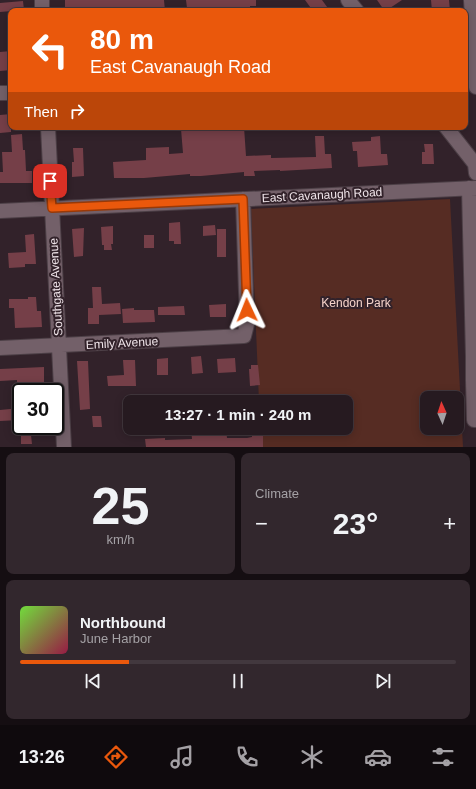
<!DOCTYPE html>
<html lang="en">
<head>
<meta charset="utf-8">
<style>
  :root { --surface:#261a20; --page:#32272d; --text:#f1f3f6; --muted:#a4a1a5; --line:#42383e; --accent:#ea580c }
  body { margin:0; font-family:Helvetica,sans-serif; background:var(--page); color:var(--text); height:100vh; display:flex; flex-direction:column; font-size:15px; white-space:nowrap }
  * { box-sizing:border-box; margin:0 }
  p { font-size:13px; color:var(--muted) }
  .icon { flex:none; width:22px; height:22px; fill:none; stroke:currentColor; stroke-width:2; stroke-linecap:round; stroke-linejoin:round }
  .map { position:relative; height:447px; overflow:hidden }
  .side { display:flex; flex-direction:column; gap:6px; padding:6px; background:#150e12; flex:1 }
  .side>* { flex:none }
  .guide { position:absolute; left:8px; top:8px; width:460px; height:122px; border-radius:8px; box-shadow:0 2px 10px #0003,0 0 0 1px var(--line); background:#ea580c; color:#fff; overflow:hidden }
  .needle { width:26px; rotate:357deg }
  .fabs { position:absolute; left:420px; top:391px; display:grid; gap:8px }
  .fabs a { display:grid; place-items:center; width:44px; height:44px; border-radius:8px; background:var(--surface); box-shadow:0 2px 10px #0003,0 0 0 1px var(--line); font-size:20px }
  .speed { position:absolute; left:12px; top:383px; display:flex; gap:8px; font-size:20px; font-weight:700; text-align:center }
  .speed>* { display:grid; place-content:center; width:52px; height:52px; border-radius:50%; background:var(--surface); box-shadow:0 2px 10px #0003,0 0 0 1px var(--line); line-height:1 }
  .speed .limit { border:2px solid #111; border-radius:6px; background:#fff; color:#111 }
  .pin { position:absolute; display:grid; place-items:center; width:34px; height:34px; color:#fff; margin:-17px; border-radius:8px; box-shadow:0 2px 6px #0006 }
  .me { position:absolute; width:44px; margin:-22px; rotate:358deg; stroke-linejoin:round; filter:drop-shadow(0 0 3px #0008) }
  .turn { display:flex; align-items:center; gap:14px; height:84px; padding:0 16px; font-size:18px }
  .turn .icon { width:52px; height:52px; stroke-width:2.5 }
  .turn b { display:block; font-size:28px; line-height:34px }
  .then { display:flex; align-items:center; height:38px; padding:0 16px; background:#0003; gap:8px; font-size:15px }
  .big { font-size:30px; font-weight:800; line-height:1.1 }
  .side .widget { flex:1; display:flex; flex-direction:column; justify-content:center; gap:6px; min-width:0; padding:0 14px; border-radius:8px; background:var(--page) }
  .side .dial { align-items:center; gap:0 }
  .dial b { font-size:52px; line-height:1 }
  .song { display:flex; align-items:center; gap:12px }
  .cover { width:48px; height:48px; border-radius:6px; background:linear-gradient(135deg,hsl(100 70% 55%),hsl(340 70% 35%)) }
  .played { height:4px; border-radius:2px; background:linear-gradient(90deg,var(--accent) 25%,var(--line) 25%) }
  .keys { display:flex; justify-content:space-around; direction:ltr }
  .heat { display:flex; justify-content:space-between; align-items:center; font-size:22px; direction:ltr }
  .side .tiles { flex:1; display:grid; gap:6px; grid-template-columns:1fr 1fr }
  .widget:last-child { grid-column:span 2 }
  .trip { position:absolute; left:123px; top:395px; width:230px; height:40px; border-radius:8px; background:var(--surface); box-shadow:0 2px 10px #0003,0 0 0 1px var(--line); font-weight:800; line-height:40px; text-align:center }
  .menu { display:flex; height:64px; justify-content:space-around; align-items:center; background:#0f0a0d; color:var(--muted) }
  .menu .icon { width:28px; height:28px }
  .menu .active { color:var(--accent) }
  .menu b { font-size:18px; color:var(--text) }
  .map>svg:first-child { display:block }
</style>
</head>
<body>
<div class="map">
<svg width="476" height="447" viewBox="0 0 476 447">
  <rect width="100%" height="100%" fill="#32222a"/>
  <!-- green -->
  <path fill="#562c23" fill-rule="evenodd" d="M450 199 463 447H261L260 428H346V402H259L251 209ZM427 398H457V428H427Z"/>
  <!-- building -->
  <path fill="#753f48" d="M65 0H164L165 11H65Z
    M186 0H256V6H250V11H241V8L237 7 211 8 208 11H199L198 7 187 8Z
    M305 0H322L330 11H313Z
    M377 0H402L390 8 389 7 384 10Z
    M431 0H449L450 11H432Z
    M23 1 24 10 0 12V3Z
    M11 51V70L0 71V52Z
    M11 114V132L0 133V115Z
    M191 127H244L246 156 271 155V158L316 157 315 136H324L325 154H331L332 168 280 171V170L254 171 255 176H244V172L201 176H190V174L144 178H114L113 162 146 160V148L169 147V154L183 153 181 129 191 128Z
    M22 134 23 150H25L26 171H32V183H0V172H3L2 152H12L11 135Z
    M380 136 381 154H387L388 165 358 167 357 151H353L352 142 371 141V137Z
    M424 144H433L434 164H422V152H425Z
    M73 148H83L84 176 72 177V162H74Z
    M180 222 181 244H174V241H169V223Z
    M215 225 216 235 203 236V226Z
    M113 226V244H111L112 250H104V245H102L101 227Z
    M84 228 83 256 74 257 72 229Z
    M217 229H226V257H217Z
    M34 234 36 264H25V267L9 268 8 253 26 252 25 235Z
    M144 235H154V248H144Z
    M92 287H101L102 304 120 303 121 314 99 315V324H88V308H93Z
    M28 297H36L37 311H41L42 327 15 328 14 308H9V299H28Z
    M226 304V317H210L209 305Z
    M184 306 185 315H158V307Z
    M134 308V310H154L155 322 123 323 122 309Z
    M201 356 203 373 192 374 191 357Z
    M168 358V375H157V359Z
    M235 358 236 372 218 373 217 359Z
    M123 360H135L136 386H108L107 376 124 375Z
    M77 361H88L90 409 80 410Z
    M251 365H258L260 385 250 386 249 369H251Z
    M44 367V382H17V380L0 381V369Z
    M20 408V420L0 421V410Z
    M92 416H101L102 427H93Z
    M191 428H226L227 438H247L252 437V434L263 433V447H146L145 439 165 438V440L192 439Z
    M21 435H31L32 444H21Z"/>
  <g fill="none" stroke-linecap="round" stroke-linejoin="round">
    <defs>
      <path id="minor" d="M42 0V11
        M348 0 357 11
        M471 0 476 87
        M0 93H11
        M48 127 64 447
        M446 127 475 164 476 173
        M469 188 473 357V380H476
        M0 211 476 188
        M0 348 244 336 247 324 243 199
        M473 380 474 420H476"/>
    </defs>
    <!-- minor casing -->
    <use href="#minor" stroke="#4c3f46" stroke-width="16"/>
    <!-- minor -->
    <use href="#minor" stroke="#736069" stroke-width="14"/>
  </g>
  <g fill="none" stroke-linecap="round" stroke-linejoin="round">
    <defs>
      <path id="route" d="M50 181 52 208 243 199 247 310"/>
    </defs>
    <!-- route casing -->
    <use href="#route" stroke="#983908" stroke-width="10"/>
    <!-- route -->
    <use href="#route" stroke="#ea580c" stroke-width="7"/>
  </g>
  <g text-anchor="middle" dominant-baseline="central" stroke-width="4" stroke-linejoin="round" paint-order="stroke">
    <!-- street labels -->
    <g font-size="12" fill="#efe4e9" stroke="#32222a">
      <text transform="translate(322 195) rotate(-3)">East Cavanaugh Road</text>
      <text transform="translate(56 287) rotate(-93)">Southgate Avenue</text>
      <text transform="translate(122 343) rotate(-3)">Emily Avenue</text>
    </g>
    <!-- park labels -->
    <g font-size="12" fill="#f6d3ca" stroke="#32222a">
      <text x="356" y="303">Kendon Park</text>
    </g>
  </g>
</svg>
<div class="fabs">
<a><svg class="needle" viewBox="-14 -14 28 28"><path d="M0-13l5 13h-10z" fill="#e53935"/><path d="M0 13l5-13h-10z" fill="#a4a1a5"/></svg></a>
</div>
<div class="speed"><div class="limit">30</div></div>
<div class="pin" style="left:50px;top:181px;background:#d93025"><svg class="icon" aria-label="arrive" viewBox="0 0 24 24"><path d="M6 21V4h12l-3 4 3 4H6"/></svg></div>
<svg class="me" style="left:247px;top:310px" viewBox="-20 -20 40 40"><path d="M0-17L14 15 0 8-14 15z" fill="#ea580c" stroke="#fff" stroke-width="4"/></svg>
<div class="trip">13:27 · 1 min · 240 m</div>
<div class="guide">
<div class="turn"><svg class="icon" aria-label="left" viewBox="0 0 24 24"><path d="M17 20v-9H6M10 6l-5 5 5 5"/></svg><div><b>80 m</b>East Cavanaugh Road</div></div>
<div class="then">Then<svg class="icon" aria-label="right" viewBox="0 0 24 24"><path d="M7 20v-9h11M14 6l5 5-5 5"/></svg></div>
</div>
</div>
<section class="side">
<div class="tiles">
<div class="widget dial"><b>25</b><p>km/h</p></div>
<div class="widget"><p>Climate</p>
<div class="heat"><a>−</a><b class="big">23°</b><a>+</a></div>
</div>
<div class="widget">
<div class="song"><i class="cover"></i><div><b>Northbound</b><p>June Harbor</p></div></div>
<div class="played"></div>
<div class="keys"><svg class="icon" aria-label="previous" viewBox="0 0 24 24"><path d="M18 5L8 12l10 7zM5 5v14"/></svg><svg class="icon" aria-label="pause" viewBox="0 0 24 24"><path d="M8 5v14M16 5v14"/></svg><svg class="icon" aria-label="next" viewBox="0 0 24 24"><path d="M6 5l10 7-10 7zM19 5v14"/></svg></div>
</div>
</div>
</section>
<nav class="menu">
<b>13:26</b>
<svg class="icon active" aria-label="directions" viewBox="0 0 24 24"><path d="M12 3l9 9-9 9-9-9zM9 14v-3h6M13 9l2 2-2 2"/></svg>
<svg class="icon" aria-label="music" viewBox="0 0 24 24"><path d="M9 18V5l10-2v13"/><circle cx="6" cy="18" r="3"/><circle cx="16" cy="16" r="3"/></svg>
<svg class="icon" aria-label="phone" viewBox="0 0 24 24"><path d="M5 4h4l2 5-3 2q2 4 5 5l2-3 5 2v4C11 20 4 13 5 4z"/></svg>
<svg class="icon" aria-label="climate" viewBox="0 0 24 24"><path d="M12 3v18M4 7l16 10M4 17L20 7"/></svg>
<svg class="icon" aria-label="car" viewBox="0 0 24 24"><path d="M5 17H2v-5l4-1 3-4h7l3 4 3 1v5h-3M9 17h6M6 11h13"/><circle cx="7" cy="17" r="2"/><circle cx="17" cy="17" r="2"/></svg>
<svg class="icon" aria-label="filters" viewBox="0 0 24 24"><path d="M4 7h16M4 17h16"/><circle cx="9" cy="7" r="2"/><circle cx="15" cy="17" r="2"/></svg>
</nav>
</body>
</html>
